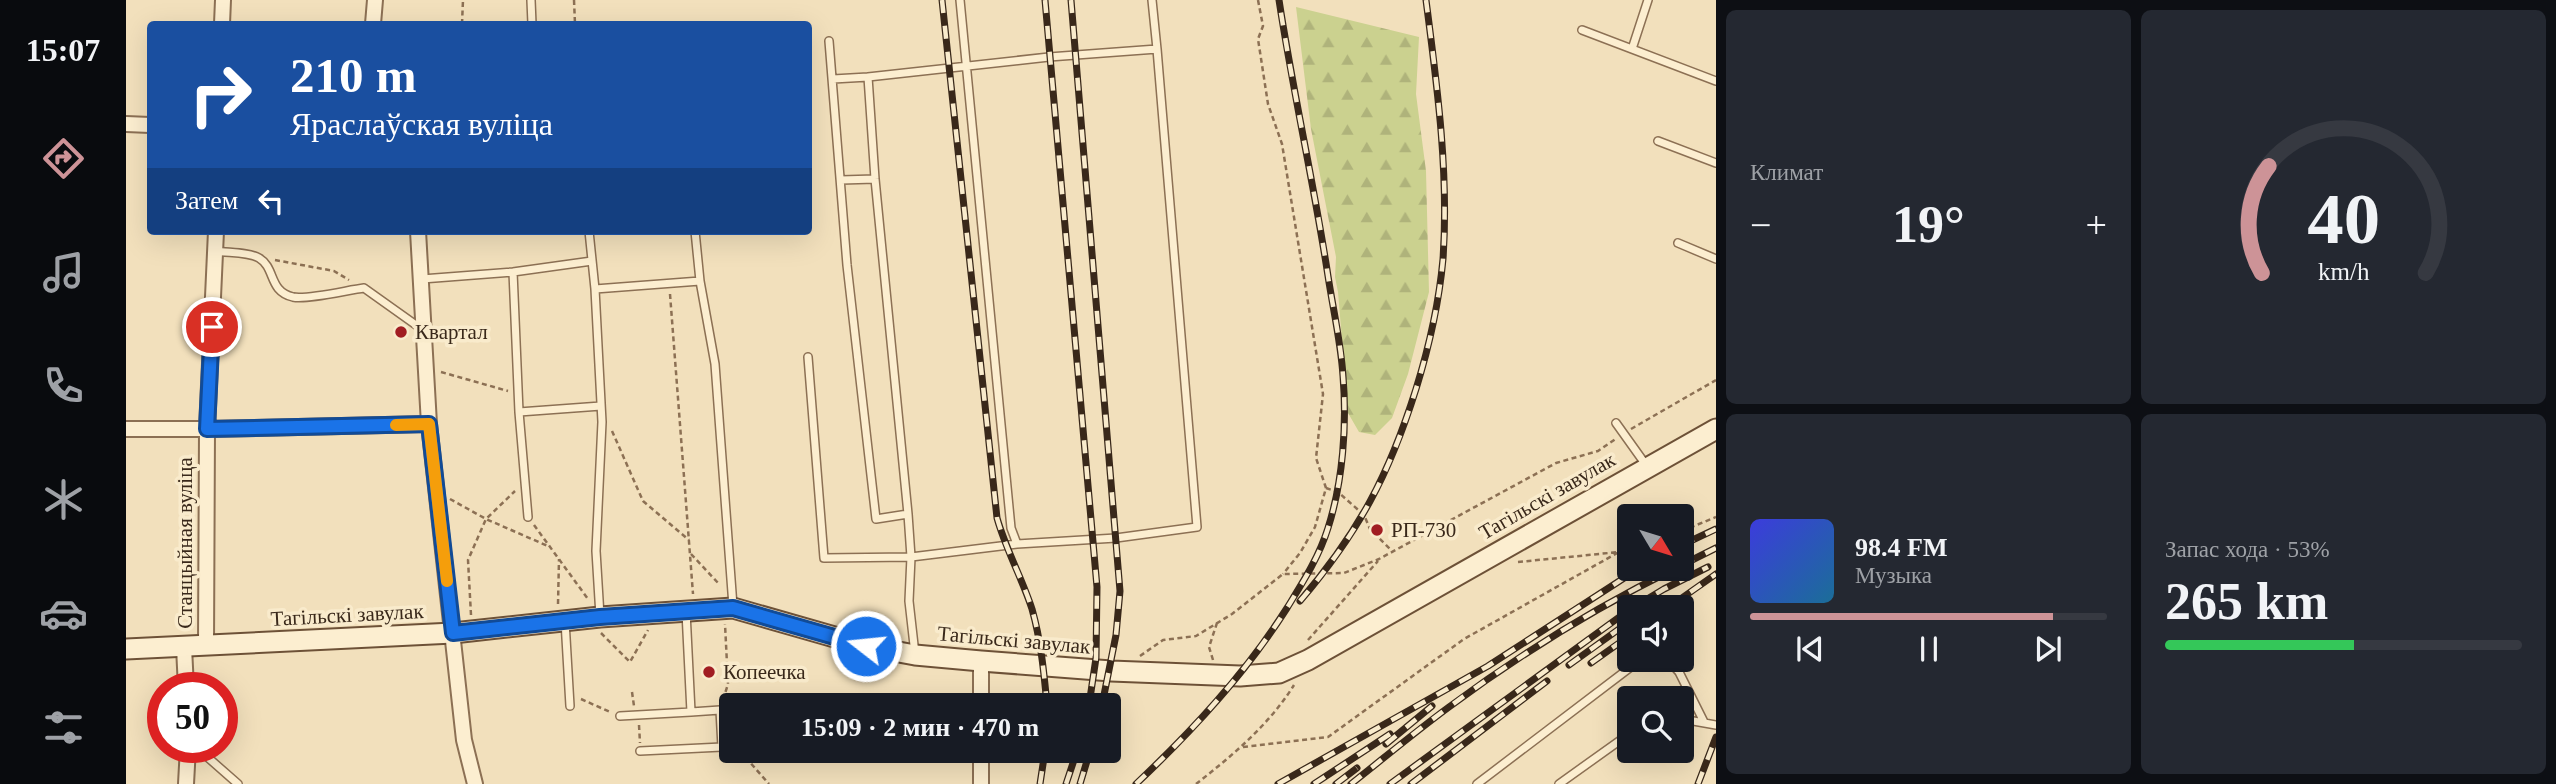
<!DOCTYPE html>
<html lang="ru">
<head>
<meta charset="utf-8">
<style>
  :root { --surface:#171b24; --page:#242831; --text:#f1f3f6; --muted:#9ea1a6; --line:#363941; --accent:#cd9397 }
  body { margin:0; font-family:"Times New Roman",serif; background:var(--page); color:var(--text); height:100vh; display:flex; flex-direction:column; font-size:26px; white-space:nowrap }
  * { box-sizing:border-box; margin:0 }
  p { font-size:23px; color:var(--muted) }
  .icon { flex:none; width:38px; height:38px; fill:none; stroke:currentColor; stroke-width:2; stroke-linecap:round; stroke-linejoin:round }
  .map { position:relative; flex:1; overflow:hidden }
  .side { display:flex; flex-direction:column; gap:10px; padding:10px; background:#0d0f14; width:840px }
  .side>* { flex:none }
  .guide { position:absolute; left:21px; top:21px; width:665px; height:214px; border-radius:7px; box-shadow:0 7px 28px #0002; background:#1a4fa0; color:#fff; overflow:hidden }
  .needle { width:46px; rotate:128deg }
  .tools { position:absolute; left:1491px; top:504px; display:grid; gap:14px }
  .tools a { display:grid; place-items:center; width:77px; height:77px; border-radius:7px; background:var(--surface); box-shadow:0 7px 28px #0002; font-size:35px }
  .speed { position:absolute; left:21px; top:672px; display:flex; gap:14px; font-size:35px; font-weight:700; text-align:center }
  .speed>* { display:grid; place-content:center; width:91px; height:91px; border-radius:50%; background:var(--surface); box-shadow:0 7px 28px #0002; line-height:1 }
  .speed .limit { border:10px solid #d22; background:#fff; color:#111 }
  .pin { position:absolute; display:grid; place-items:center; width:60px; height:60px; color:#fff; margin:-30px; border:4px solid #fff; border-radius:50%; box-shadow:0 2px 7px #0007 }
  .me { position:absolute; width:77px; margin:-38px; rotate:286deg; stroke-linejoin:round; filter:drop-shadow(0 0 5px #0008) }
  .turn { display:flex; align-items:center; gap:24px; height:147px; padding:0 28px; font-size:32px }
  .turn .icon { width:91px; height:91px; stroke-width:2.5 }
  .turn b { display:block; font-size:49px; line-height:60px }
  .then { display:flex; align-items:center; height:66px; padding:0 28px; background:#0003; gap:14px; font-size:26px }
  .big { font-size:52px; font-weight:700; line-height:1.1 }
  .side .card { flex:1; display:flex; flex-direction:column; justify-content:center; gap:10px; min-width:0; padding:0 24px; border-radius:10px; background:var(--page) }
  .side .dial { align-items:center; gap:0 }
  .dial svg { height:182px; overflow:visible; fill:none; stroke:var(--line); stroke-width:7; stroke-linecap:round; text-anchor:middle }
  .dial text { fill:var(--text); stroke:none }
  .song { display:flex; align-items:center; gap:21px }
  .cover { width:84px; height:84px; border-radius:10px; background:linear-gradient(135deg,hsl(240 70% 55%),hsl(200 70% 35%)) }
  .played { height:7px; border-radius:4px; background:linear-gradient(90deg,var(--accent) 85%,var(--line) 85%) }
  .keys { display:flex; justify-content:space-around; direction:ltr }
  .heat { display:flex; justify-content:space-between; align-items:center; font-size:38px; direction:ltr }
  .charge { height:10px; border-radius:5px; background:linear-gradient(90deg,#34c759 53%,var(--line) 0) }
  .side .tiles { flex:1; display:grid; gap:10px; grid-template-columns:repeat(2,1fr) }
  .trip { position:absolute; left:593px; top:693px; width:402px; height:70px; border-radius:7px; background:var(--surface); box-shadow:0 7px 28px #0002; font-weight:700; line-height:70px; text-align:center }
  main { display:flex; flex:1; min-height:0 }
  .menu { display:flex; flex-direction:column; width:126px; justify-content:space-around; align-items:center; background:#090b0e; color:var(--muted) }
  .menu .icon { width:49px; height:49px }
  .menu .current { color:var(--accent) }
  .menu b { font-size:32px; color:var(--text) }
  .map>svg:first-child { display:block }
</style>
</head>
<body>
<main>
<nav class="menu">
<b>15:07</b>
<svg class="icon current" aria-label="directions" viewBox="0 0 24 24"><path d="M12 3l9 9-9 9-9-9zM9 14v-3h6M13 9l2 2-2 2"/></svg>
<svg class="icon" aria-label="music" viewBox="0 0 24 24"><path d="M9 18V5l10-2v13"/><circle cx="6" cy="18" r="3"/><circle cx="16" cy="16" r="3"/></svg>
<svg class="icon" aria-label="phone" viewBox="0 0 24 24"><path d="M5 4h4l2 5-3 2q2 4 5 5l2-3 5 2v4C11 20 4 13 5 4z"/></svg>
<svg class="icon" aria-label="climate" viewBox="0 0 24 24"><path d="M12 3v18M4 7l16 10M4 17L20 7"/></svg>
<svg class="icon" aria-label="car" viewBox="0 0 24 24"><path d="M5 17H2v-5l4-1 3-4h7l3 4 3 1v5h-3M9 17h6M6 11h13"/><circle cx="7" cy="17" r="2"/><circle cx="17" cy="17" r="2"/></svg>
<svg class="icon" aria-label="filters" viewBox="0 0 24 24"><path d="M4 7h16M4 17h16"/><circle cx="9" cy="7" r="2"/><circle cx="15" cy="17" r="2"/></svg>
</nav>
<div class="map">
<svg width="1590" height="784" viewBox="0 0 1590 784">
  <defs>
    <pattern id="forest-firs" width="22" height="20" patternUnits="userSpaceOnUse" patternTransform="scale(1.75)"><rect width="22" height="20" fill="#cbd18f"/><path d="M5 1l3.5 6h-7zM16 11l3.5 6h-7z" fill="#afb37b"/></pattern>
  </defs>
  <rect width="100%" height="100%" fill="#f2e0bc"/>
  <!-- forest -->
  <path fill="url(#forest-firs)" d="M1170 7 1293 37 1290 94 1300 171 1303 292 1282 374 1266 418 1249 435 1233 432 1222 413 1212 292 1209 277 1210 257 1185 129Z"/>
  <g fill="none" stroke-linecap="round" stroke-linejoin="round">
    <defs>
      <path id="service" d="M405 0 406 24
        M834 0 885 528 891 544
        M1026 0 1031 49
        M1456 30 1590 81
        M703 41 721 265 750 519 782 514 749 179 742 77 707 79
        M1506 49 1522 0
        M1532 141 1590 163
        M715 180 749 179
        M463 231 469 289 476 422 470 551 474 616
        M569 231 574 281 589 364 607 606
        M1552 243 1590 259
        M90 251C102 253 123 252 133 258 150 268 142 291 167 297 181 300 222 290 238 288L297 330
        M387 272 393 412 402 517
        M296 279 387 272 466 261
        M469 289 574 281
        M682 357 698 558 785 557 891 544 990 538 1071 527 1031 49 923 57 742 77
        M393 412 475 406
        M1490 423 1520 465
        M782 514 785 557 783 601 789 654
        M439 621 444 706
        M1542 660 1553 672 1578 722
        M494 716 565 712 560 612
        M1556 719 1590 725
        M70 747 112 784
        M514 751 596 747 594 710 565 712
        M1351 784 1514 660
        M1433 784 1503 734"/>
      <path id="minor" d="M96 24 97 0
        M247 24 249 0
        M0 124 24 125
        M292 231 303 424 338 740 349 784
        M0 429H81L303 424
        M80 646 81 429 90 231
        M58 647 60 688
        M855 705V661
        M60 784 62 747
        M855 784V751"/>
      <path id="secondary" d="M0 649 327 633 474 617 607 608 740 646 789 655 855 661 985 671 1114 676 1153 673 1182 660 1590 429"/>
    </defs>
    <!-- service casing -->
    <use href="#service" stroke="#8c7054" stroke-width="10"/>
    <!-- minor casing -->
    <use href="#minor" stroke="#8c7054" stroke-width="18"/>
    <!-- secondary casing -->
    <use href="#secondary" stroke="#6d5137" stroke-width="23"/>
    <!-- path -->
    <path stroke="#8c7054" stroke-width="2.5" stroke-dasharray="5 3.5" stroke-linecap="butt" d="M448 0 449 24
      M1132 0 1137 26 1132 39 1142 104 1156 144 1197 394 1190 458 1200 488 1189 527 1174 553 1157 574
      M336 24 337 0
      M149 260 208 271 223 280
      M544 294 567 594
      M315 372 382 391
      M1505 429 1590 380
      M486 431 517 501 563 540
      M1200 488 1212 492 1238 515 1244 529 1267 552
      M324 499 360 519 424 547
      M408 525 462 599
      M1556 531 1590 517
      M565 554 594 585
      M1392 562 1503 551
      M432 604 433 559
      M345 615 342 560 360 519 389 491
      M475 633 504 662 522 630
      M1182 640 1252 561
      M1014 656 1037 640 1070 636 1106 614 1157 574 1218 573 1253 559 1430 463 1472 451 1491 438
      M1087 660 1083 647 1091 623
      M506 692 508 706
      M455 699 484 712
      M597 700 602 684 599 624
      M513 725 514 743
      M1117 747 1202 737 1338 639 1493 552
      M614 751 643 784
      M1070 784C1107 755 1143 725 1168 685"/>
    <!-- service -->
    <use href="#service" stroke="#fceed0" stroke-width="7"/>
    <!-- minor -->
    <use href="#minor" stroke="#fceed0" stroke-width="14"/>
    <!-- secondary -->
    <use href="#secondary" stroke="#fceed0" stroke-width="19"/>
    <defs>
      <path id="rail" d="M816 0 871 518C880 550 896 578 906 609 915 641 918 673 921 705
        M919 0 971 587 970 658 963 705
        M945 0 994 591 990 635 976 705
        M1556 545 1590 529
        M1556 565 1590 548
        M1174 601C1233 532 1263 475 1290 389 1303 347 1313 303 1317 259 1323 173 1311 85 1300 0
        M1508 607 1538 589 1582 567
        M1543 607 1590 574
        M1465 663 1503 636
        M1443 665 1500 624
        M1260 744 1306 706
        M914 784 919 751
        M940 784 951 751
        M954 784 964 751
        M1010 784C1067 730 1119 674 1161 608 1177 582 1193 557 1202 528 1217 481 1221 425 1217 376 1215 343 1207 309 1202 276 1188 184 1167 92 1153 0
        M1152 784 1362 666 1512 569
        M1188 784 1264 734
        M1210 784 1231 768
        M1225 784C1258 758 1289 732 1323 707 1393 655 1469 608 1548 569
        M1264 784 1503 610
        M1285 784 1421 681
        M1572 784 1590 737"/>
    </defs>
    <!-- rail casing -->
    <use href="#rail" stroke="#39281a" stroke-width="7"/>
    <!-- rail -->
    <use href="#rail" stroke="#f9ebcc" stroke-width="4.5" stroke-dasharray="13" stroke-linecap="butt"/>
  </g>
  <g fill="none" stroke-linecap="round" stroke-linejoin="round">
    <defs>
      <path id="route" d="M86 327 81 429 303 424 327 633 474 617 607 608 740 646"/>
    </defs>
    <!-- route casing -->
    <use href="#route" stroke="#114b97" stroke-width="18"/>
    <!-- route -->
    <use href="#route" stroke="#1a73e8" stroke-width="12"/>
    <!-- slow -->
    <path stroke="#f59e0b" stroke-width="12" d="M270 425 303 424 321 581"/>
  </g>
  <!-- markers -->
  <g fill="#a11d22" stroke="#f9ebcc" stroke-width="2.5">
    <circle cx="275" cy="332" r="7"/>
    <circle cx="1251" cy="530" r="7"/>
    <circle cx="583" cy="672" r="7"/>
  </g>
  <g text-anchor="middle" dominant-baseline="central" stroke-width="7" stroke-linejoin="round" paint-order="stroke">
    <!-- poi labels -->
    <g font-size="21" fill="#39281a" stroke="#f9ebcc" text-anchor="start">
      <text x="289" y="332">Квартал</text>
      <text x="1265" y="530">РП-730</text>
      <text x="597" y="672">Копеечка</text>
    </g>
    <!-- street labels -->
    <g font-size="21" fill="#39281a" stroke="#f9ebcc">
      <text transform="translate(1421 496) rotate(-30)">Тагільскі завулак</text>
      <text transform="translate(59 543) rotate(-90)">Станцыйная вуліца</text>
      <text transform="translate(221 615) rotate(-3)">Тагільскі завулак</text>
      <text transform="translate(888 640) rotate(5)">Тагільскі завулак</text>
    </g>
  </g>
</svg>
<div class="tools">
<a><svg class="needle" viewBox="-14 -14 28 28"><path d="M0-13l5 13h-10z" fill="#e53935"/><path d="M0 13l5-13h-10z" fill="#9ea1a6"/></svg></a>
<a><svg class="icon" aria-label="sound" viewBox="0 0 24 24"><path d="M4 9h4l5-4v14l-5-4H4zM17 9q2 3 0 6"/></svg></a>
<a><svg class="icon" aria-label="search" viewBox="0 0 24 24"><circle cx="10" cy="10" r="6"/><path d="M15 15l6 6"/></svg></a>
</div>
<div class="speed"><div class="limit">50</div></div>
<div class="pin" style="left:86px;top:327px;background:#d93025"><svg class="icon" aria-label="arrive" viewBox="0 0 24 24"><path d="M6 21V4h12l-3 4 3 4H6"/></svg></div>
<svg class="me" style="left:740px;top:646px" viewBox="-20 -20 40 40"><circle r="17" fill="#1a73e8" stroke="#fff" stroke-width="3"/><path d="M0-11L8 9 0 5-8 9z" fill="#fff"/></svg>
<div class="trip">15:09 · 2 мин · 470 m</div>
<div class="guide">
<div class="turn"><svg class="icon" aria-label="right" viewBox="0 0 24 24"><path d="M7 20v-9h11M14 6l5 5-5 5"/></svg><div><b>210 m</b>Яраслаўская вуліца</div></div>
<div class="then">Затем<svg class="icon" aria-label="left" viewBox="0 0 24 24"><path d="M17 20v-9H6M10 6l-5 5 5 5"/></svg></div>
</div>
</div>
<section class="side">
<div class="tiles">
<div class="card"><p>Климат</p>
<div class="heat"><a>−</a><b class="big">19°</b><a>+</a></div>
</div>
<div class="card dial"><svg viewBox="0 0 100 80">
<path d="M14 69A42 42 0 1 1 86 69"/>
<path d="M14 69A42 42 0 0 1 17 22" stroke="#cd9397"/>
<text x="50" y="56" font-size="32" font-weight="700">40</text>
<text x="50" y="72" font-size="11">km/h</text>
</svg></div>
<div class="card">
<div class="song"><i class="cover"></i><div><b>98.4 FM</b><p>Музыка</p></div></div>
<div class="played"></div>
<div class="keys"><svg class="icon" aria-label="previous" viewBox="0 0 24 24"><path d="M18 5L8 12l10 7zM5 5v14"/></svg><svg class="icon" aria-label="pause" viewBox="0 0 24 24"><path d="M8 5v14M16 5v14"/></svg><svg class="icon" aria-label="next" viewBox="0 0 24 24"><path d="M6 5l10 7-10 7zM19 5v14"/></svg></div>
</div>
<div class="card"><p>Запас хода · 53%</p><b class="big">265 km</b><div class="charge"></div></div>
</div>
</section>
</main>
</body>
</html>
